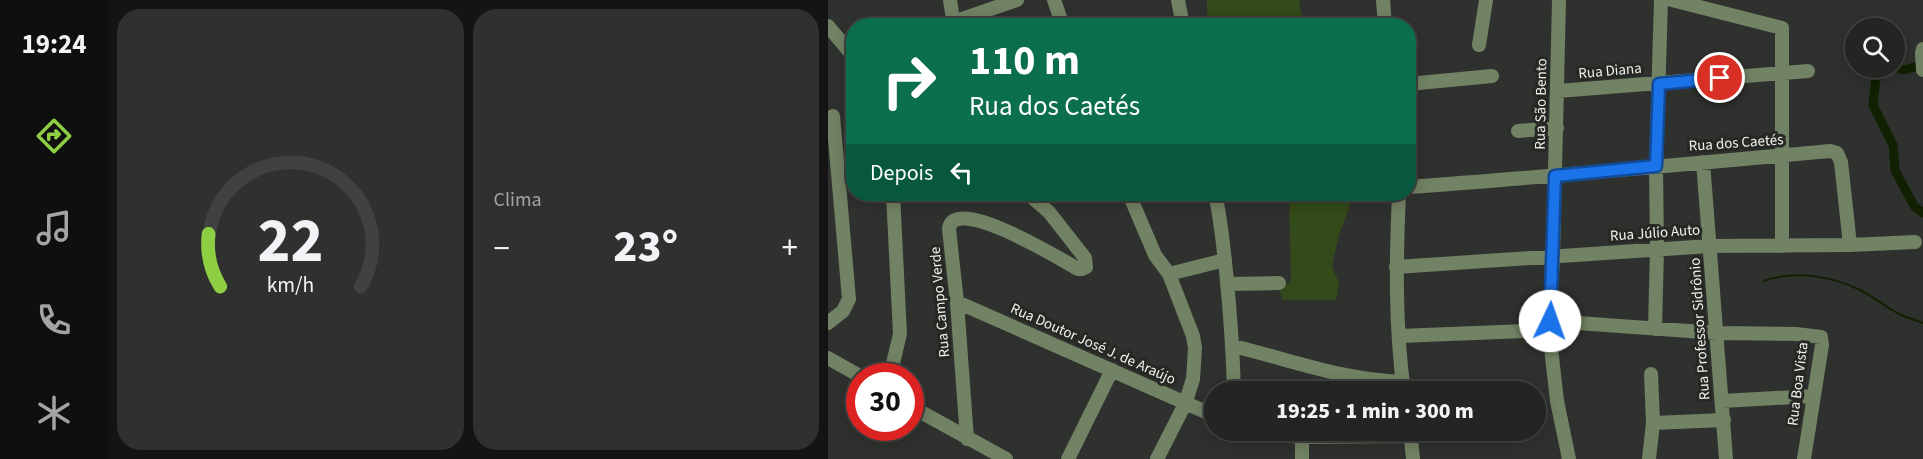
<!DOCTYPE html>
<html lang="pt">
<head>
<meta charset="utf-8">
<style>
  :root { --surface:#232522; --page:#2f312f; --text:#f1f3f6; --muted:#a3a5a5; --line:#404240; --accent:#8ece43 }
  body { margin:0; font-family:"Source Sans 3",sans-serif; background:var(--page); color:var(--text); height:100vh; display:flex; flex-direction:column; font-size:22px; white-space:nowrap }
  * { box-sizing:border-box; margin:0 }
  p { font-size:20px; color:var(--muted) }
  .icon { flex:none; width:33px; height:33px; fill:none; stroke:currentColor; stroke-width:2; stroke-linecap:round; stroke-linejoin:round }
  .map { position:relative; flex:1; overflow:hidden }
  .panel { display:flex; flex-direction:column; gap:9px; padding:9px; background:#131413; width:720px }
  .panel>* { flex:none }
  .hud { position:absolute; left:18px; top:18px; width:570px; height:183px; border-radius:24px; box-shadow:0 3px 15px #0003,0 0 0 2px var(--line); background:#0b6e4f; color:#fff; overflow:hidden }
  .buttons { position:absolute; left:1017px; top:18px; display:grid; gap:12px }
  .buttons a { display:grid; place-items:center; width:60px; height:60px; border-radius:50%; background:var(--surface); box-shadow:0 3px 15px #0003,0 0 0 2px var(--line); font-size:30px }
  .speed { position:absolute; left:18px; top:363px; display:flex; gap:12px; font-size:30px; font-weight:700; text-align:center }
  .speed>* { display:grid; place-content:center; width:78px; height:78px; border-radius:50%; background:var(--surface); box-shadow:0 3px 15px #0003,0 0 0 2px var(--line); line-height:1 }
  .speed .limit { border:9px solid #d22; background:#fff; color:#111 }
  .pin { position:absolute; display:grid; place-items:center; width:51px; height:51px; color:#fff; margin:-26px; border:3px solid #fff; border-radius:50%; box-shadow:0 2px 6px #0007 }
  .me { position:absolute; width:66px; margin:-33px; rotate:3deg; stroke-linejoin:round; filter:drop-shadow(0 0 4px #0008) }
  .turn { display:flex; align-items:center; gap:21px; height:126px; padding:0 24px; font-size:27px }
  .turn .icon { width:78px; height:78px; stroke-width:2.5 }
  .turn b { display:block; font-size:42px; line-height:51px }
  .then { display:flex; align-items:center; height:57px; padding:0 24px; background:#0003; gap:12px; font-size:22px }
  .big { font-size:45px; font-weight:800; line-height:1.1 }
  .panel .tile { flex:1; display:flex; flex-direction:column; justify-content:center; gap:9px; min-width:0; padding:0 21px; border-radius:24px; background:var(--page) }
  .panel .dial { align-items:center; gap:0 }
  .dial svg { height:156px; overflow:visible; fill:none; stroke:var(--line); stroke-width:7; stroke-linecap:round; text-anchor:middle }
  .dial text { fill:var(--text); stroke:none }
  .heat { display:flex; justify-content:space-between; align-items:center; font-size:33px; direction:ltr }
  .panel .tiles { flex:1; display:grid; gap:9px; grid-template-columns:repeat(2,1fr) }
  .trip { position:absolute; left:376px; top:381px; width:342px; height:60px; border-radius:30px; background:var(--surface); box-shadow:0 3px 15px #0003,0 0 0 2px var(--line); font-weight:800; line-height:60px; text-align:center }
  main { display:flex; flex:1; min-height:0 }
  .tabs { display:flex; flex-direction:column; width:108px; justify-content:space-around; align-items:center; background:#0e0f0e; color:var(--muted) }
  .tabs .icon { width:42px; height:42px }
  .tabs .on { color:var(--accent) }
  .tabs b { font-size:27px; color:var(--text) }
  .map>svg:first-child { display:block }
</style>
</head>
<body>
<main>
<nav class="tabs">
<b>19:24</b>
<svg class="icon on" aria-label="directions" viewBox="0 0 24 24"><path d="M12 3l9 9-9 9-9-9zM9 14v-3h6M13 9l2 2-2 2"/></svg>
<svg class="icon" aria-label="music" viewBox="0 0 24 24"><path d="M9 18V5l10-2v13"/><circle cx="6" cy="18" r="3"/><circle cx="16" cy="16" r="3"/></svg>
<svg class="icon" aria-label="phone" viewBox="0 0 24 24"><path d="M5 4h4l2 5-3 2q2 4 5 5l2-3 5 2v4C11 20 4 13 5 4z"/></svg>
<svg class="icon" aria-label="climate" viewBox="0 0 24 24"><path d="M12 3v18M4 7l16 10M4 17L20 7"/></svg>
</nav>
<section class="panel">
<div class="tiles">
<div class="tile dial"><svg viewBox="0 0 100 80">
<path d="M14 69A42 42 0 1 1 86 69"/>
<path d="M14 69A42 42 0 0 1 8 42" stroke="#8ece43"/>
<text x="50" y="56" font-size="32" font-weight="700">22</text>
<text x="50" y="72" font-size="11">km/h</text>
</svg></div>
<div class="tile"><p>Clima</p>
<div class="heat"><a>−</a><b class="big">23°</b><a>+</a></div>
</div>
</div>
</section>
<div class="map">
<svg width="1095" height="459" viewBox="0 0 1095 459">
  <rect width="100%" height="100%" fill="#2f312e"/>
  <!-- green -->
  <path fill="#334a1a" d="M379 0H471C474 33 490 21 514 25H379Z
    M461 194H526L512 232 505 261 504 267 511 283 508 300H455L452 292 453 287 463 282Z"/>
  <g fill="none" stroke-linecap="round" stroke-linejoin="round">
    <!-- stream -->
    <path stroke="#102000" stroke-width="2" d="M936 281C965 270 1004 276 1032 290 1046 297 1059 308 1073 315 1080 318 1088 320 1095 323"/>
    <!-- canal -->
    <path stroke="#102000" stroke-width="9" d="M1066 67 1076 70 1090 66 1095 59
      M1049 68 1045 105 1065 145 1067 170 1086 206 1095 213"/>
    <!-- minor -->
    <path stroke="#728264" stroke-width="14" d="M122 0 126 26
      M226 0 235 26
      M350 0 355 26
      M555 0 557 26
      M731 0 725 257 721 330 729 401 741 459
      M844 0 954 28V246
      M125 22 189 0
      M0 26 26 57
      M651 45 658 0
      M1095 49 1094 53 1095 70
      M580 84 664 76
      M730 91 980 71
      M690 131 729 128
      M875 162 898 459
      M580 187C721 177 861 164 1002 151L1009 153 1013 162 1022 245
      M301 194 327 255 341 274 365 336 367 348 365 379 357 404 329 459
      M387 194C393 219 395 245 398 271 402 311 405 351 406 392
      M571 194C568 260 567 326 576 392
      M568 267 882 246 1022 245 1087 242
      M341 274 397 260
      M399 284 451 283
      M129 302 387 416
      M722 321 889 333 968 334 993 337 994 345 976 459
      M0 323 15 311 21 299 5 116
      M827 329 829 249 828 166 833 0
      M571 336 721 330
      M405 346C463 360 514 380 575 382
      M0 358 32 376
      M62 376 72 334 65 194
      M894 401 985 396
      M82 406 178 459
      M825 423 896 420
      M423 430 430 433 474 437 582 436
      M582 430 585 459
      M139 439 129 302 121 229C125 193 234 260 250 269H254L258 267 257 258 221 212 200 194
      M240 459 284 370
      M474 459V437
      M821 459 825 423 823 374"/>
  </g>
  <g fill="none" stroke-linecap="round" stroke-linejoin="round">
    <defs>
      <path id="route" d="M722 321 727 176 828 166 831 84 892 78"/>
    </defs>
    <!-- route casing -->
    <use href="#route" stroke="#114b97" stroke-width="15"/>
    <!-- route -->
    <use href="#route" stroke="#1a73e8" stroke-width="10"/>
  </g>
  <g text-anchor="middle" dominant-baseline="central" stroke-width="6" stroke-linejoin="round" paint-order="stroke">
    <!-- street labels -->
    <g font-size="15" fill="#eff0ee" stroke="#262824">
      <text transform="translate(782 71) rotate(-5)">Rua Diana</text>
      <text transform="translate(713 104) rotate(-89)">Rua São Bento</text>
      <text transform="translate(908 143) rotate(-4)">Rua dos Caetés</text>
      <text transform="translate(827 233) rotate(-4)">Rua Júlio Auto</text>
      <text transform="translate(112 302) rotate(-95)">Rua Campo Verde</text>
      <text transform="translate(872 329) rotate(-94)">Rua Professor Sidrônio</text>
      <text transform="translate(265 344) rotate(24)">Rua Doutor José J. de Araújo</text>
      <text transform="translate(970 384) rotate(-83)">Rua Boa Vista</text>
    </g>
  </g>
</svg>
<div class="buttons">
<a><svg class="icon" aria-label="search" viewBox="0 0 24 24"><circle cx="10" cy="10" r="6"/><path d="M15 15l6 6"/></svg></a>
</div>
<div class="speed"><div class="limit">30</div></div>
<div class="pin" style="left:892px;top:78px;background:#d93025"><svg class="icon" aria-label="arrive" viewBox="0 0 24 24"><path d="M6 21V4h12l-3 4 3 4H6"/></svg></div>
<svg class="me" style="left:722px;top:321px" viewBox="-20 -20 40 40"><circle r="19" fill="#fff"/><path d="M0-13L10 11 0 6-10 11z" fill="#1a73e8"/></svg>
<div class="trip">19:25 · 1 min · 300 m</div>
<div class="hud">
<div class="turn"><svg class="icon" aria-label="right" viewBox="0 0 24 24"><path d="M7 20v-9h11M14 6l5 5-5 5"/></svg><div><b>110 m</b>Rua dos Caetés</div></div>
<div class="then">Depois<svg class="icon" aria-label="left" viewBox="0 0 24 24"><path d="M17 20v-9H6M10 6l-5 5 5 5"/></svg></div>
</div>
</div>
</main>
</body>
</html>
